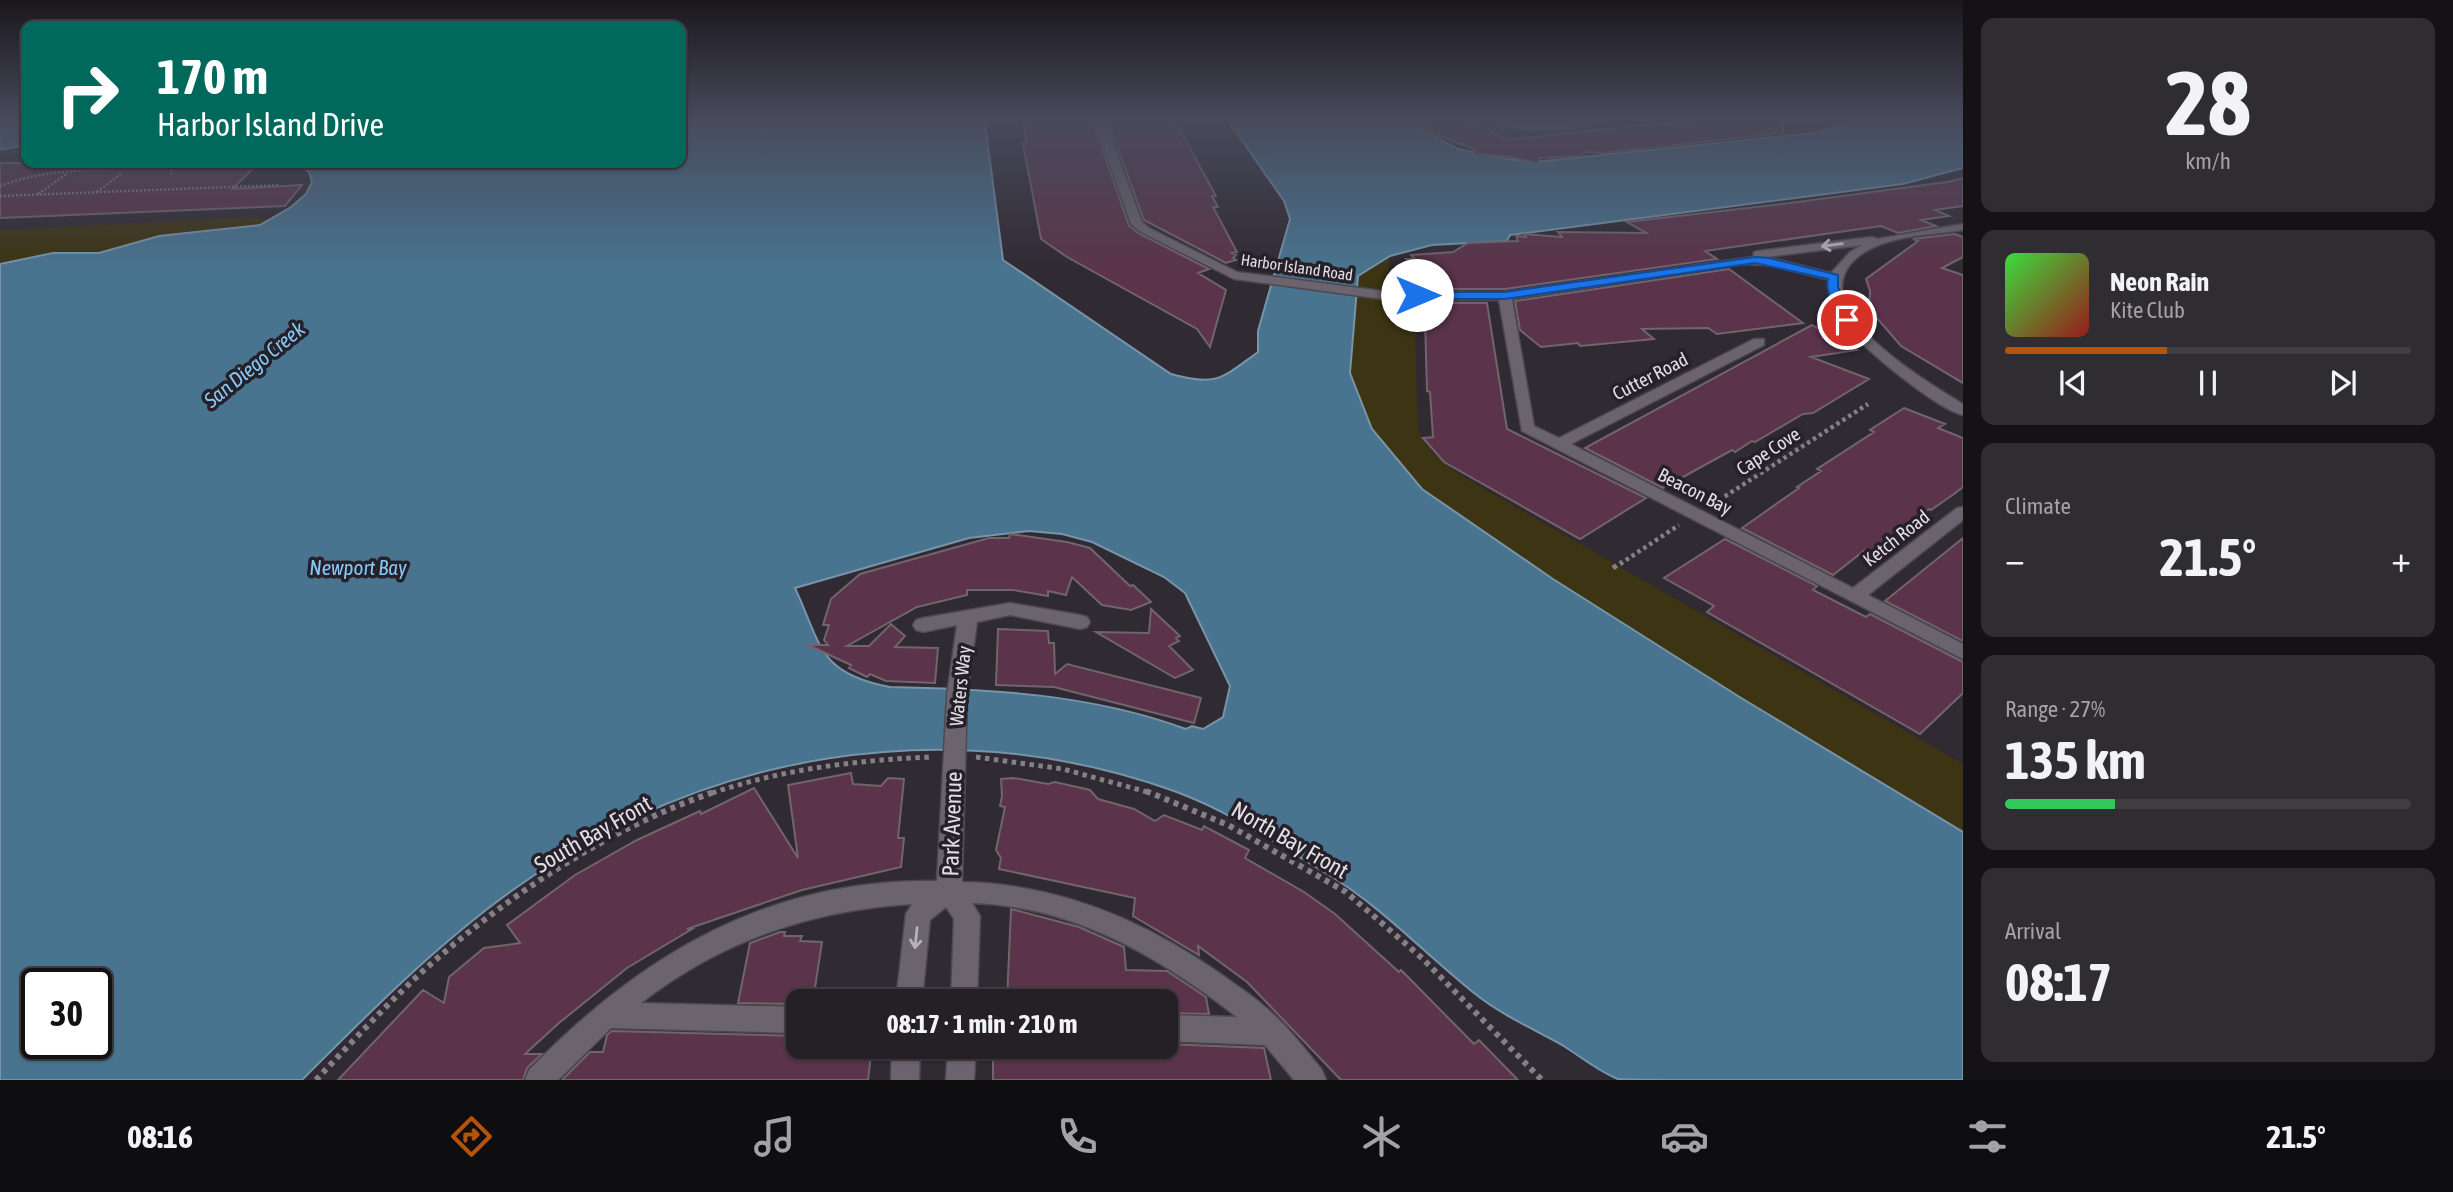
<!DOCTYPE html>
<html lang="en">
<head>
<meta charset="utf-8">
<style>
  :root { --surface:#242026; --page:#302d32; --text:#f1f3f6; --muted:#a3a3a7; --line:#413e43; --accent:#b45309 }
  body { margin:0; font-family:"Asap Condensed",sans-serif; background:var(--page); color:var(--text); height:100vh; display:flex; flex-direction:column; font-size:26px; white-space:nowrap }
  * { box-sizing:border-box; margin:0 }
  p { font-size:23px; color:var(--muted) }
  .icon { flex:none; width:38px; height:38px; fill:none; stroke:currentColor; stroke-width:2; stroke-linecap:round; stroke-linejoin:round }
  .map { position:relative; flex:1; overflow:hidden }
  .details { display:flex; flex-direction:column; gap:18px; padding:18px; background:#141215; width:490px }
  .details>* { flex:none }
  .top-card { position:absolute; left:21px; top:21px; width:665px; height:147px; border-radius:14px; box-shadow:0 2px 5px #0004,0 0 0 2px var(--line); background:#00695c; color:#fff; overflow:hidden }
  .speed { position:absolute; left:21px; top:968px; display:flex; gap:14px; font-size:35px; font-weight:700; text-align:center }
  .speed>* { display:grid; place-content:center; width:91px; height:91px; border-radius:50%; background:var(--surface); box-shadow:0 2px 5px #0004,0 0 0 2px var(--line); line-height:1 }
  .speed .limit { border:4px solid #111; border-radius:10px; background:#fff; color:#111 }
  .pin { position:absolute; display:grid; place-items:center; width:60px; height:60px; color:#fff; margin:-30px; border:4px solid #fff; border-radius:50%; box-shadow:0 2px 7px #0007 }
  .me { position:absolute; width:77px; margin:-38px; rotate:90deg; stroke-linejoin:round; filter:drop-shadow(0 0 5px #0008) }
  .turn { display:flex; align-items:center; gap:24px; height:147px; padding:0 21px; font-size:32px }
  .turn .icon { width:91px; height:91px; stroke-width:2.5 }
  .turn b { display:block; font-size:49px; line-height:60px }
  .big { font-size:52px; font-weight:700; line-height:1.1 }
  .details .widget { flex:1; display:flex; flex-direction:column; justify-content:center; gap:10px; min-width:0; padding:0 24px; border-radius:14px; background:var(--page) }
  .details .dial { align-items:center; gap:0 }
  .dial b { font-size:91px; line-height:1 }
  .song { display:flex; align-items:center; gap:21px }
  .cover { width:84px; height:84px; border-radius:10px; background:linear-gradient(135deg,hsl(120 70% 55%),hsl(0 70% 35%)) }
  .played { height:7px; border-radius:4px; background:linear-gradient(90deg,var(--accent) 40%,var(--line) 40%) }
  .keys { display:flex; justify-content:space-around; direction:ltr }
  .heat { display:flex; justify-content:space-between; align-items:center; font-size:38px; direction:ltr }
  .charge { height:10px; border-radius:5px; background:linear-gradient(90deg,#34c759 27%,var(--line) 0) }
  .trip { position:absolute; left:786px; top:989px; width:392px; height:70px; border-radius:14px; background:var(--surface); box-shadow:0 2px 5px #0004,0 0 0 2px var(--line); font-weight:700; line-height:70px; text-align:center }
  .tabs { display:flex; height:112px; justify-content:space-around; align-items:center; background:#0e0d0f; color:var(--muted) }
  .tabs .icon { width:49px; height:49px }
  .tabs .current { color:var(--accent) }
  .tabs b { font-size:32px; color:var(--text) }
  main { display:flex; flex:1; min-height:0 }
  .map>svg:first-child { display:block }
</style>
</head>
<body>
<main>
<div class="map">
<svg width="1963" height="1080" viewBox="0 0 1963 1080">
  <rect width="100%" height="100%" fill="#302a33"/>
  <!-- sand -->
  <path fill="#3c3413" d="M253 217 269 219 260 226 159 236 99 253H53L0 264V230Z
    M1390 256 1387 301 1409 303 1410 319 1415 320 1418 428C1425 450 1444 463 1462 476L1963 764V832L1738 696 1553 579 1422 489 1372 429 1350 373 1358 276Z"/>
  <!-- water -->
  <path fill="#497490" stroke="#7794a9" stroke-width="2" fill-rule="evenodd" d="M0 119H26V145L0 150Z
    M681 119H988L986 130 1003 260 1171 374C1217 387 1222 378 1258 352V331L1290 219 1284 201 1227 119H1404L1458 149 1507 159 1535 162 1813 133 1847 124 1856 119H1963V168L1903 184 1510 235 1507 241 1432 245 1390 256 1358 276 1350 373 1372 429 1422 489 1553 579 1738 696 1963 832V1080C1876 1080 1789 1080 1702 1080 1682 1080 1634 1080 1618 1079 1599 1072 1580 1056 1562 1045 1533 1029 1500 1014 1474 993 1425 954 1383 908 1329 875 1279 845 1229 811 1174 791 946 710 704 751 510 892 434 947 368 1014 302 1080H0V264L53 253H99L159 236 260 225 291 207 306 194 312 182 309 172 296 163H681ZM1029 531 1062 534 1092 542 1164 577 1185 593 1230 686 1223 717 1203 729 1192 726 1186 729C1091 694 990 689 890 687 818 673 822 646 795 588L969 538ZM37 984H96V1043H37Z"/>
  <!-- building -->
  <path fill="#5b344b" stroke="#71656b" stroke-width="2" d="M1022 119H1092L1129 226 1140 234 1209 269 1198 273 1226 290 1210 347 1197 329 1067 257 1041 239 1023 143H1027Z
    M1107 119H1174L1216 196H1212L1218 207H1213L1237 252 1232 253 1236 255 1233 258 1236 260 1226 263 1144 220Z
    M1409 119H1466L1507 140 1700 119H1783V133L1602 153 1586 152 1578 156 1540 158 1538 163 1505 156 1474 154V149L1443 137Z
    M0 163H259L232 189 302 185 285 206 0 218Z
    M1963 178V206L1935 210 1949 216 1921 220 1936 226 1898 233 1881 226 1705 251 1717 259 1505 289H1421L1420 274 1406 259H1415L1411 255 1453 252 1468 243 1518 241 1516 236 1526 237 1524 234 1562 237 1558 232 1646 233 1627 222 1790 203 1947 182Z
    M1955 234 1963 237V257L1942 268 1963 275V383L1901 346 1869 309 1870 291 1866 279 1918 241 1913 239Z
    M1729 269 1803 323 1717 334 1708 328 1642 329 1654 339 1580 346 1578 343 1541 347 1520 330 1515 301Z
    M1421 303H1487L1507 429 1646 498 1580 539 1444 462 1423 438 1433 437 1430 392 1427 391 1425 319H1422Z
    M1812 325 1857 350 1811 357 1869 379 1813 413 1803 414 1755 442 1752 441 1735 452 1732 450 1663 488 1585 448Z
    M1904 408 1945 424 1938 428 1963 438V487L1954 494 1931 510 1929 509 1873 554 1865 550 1833 575 1742 528 1799 488 1797 487 1821 471 1817 469 1874 432 1870 430Z
    M1010 534 1067 542 1090 548 1130 586 1133 585 1151 602 1131 610 1102 605 1072 577 1066 595 1048 591V596L1013 590H967V595L917 607 847 646H869L891 624 905 636 895 647 938 648 935 683 886 681 870 674 867 677 849 668 851 665 808 645H828L824 640 829 625H823L831 599 860 574 989 538H1009Z
    M1963 538V641L1885 601Z
    M1725 539 1817 586 1813 590 1866 617 1870 614 1963 662V693L1920 734 1707 612 1714 606 1664 578Z
    M1151 609 1180 636 1176 638 1179 641 1169 646 1193 670 1175 678 1096 632 1149 633Z
    M998 629 1048 631 1049 643H1054L1055 674 1067 664 1201 698 1194 723 1054 687 996 685Z
    M851 773 853 784 881 786 888 778 904 779 898 838H904L901 867 802 890 687 929H692L627 968 559 1023 525 1054H542L527 1068 523 1080H338L423 990 444 1003 449 977 484 948 520 943 507 925 575 875 637 840 700 811 701 814 754 788 798 858 788 785Z
    M1014 778 1048 784 1055 782 1090 790 1098 799 1134 809 1155 821 1164 815 1202 830 1204 826 1249 850 1245 858 1304 892 1335 914 1399 972 1401 970 1474 1044 1479 1040 1518 1080H1341L1247 982 1198 946 1199 955 1133 916 1135 898 999 869 1001 858 996 850 1005 807 1000 806 1002 796 1001 779Z
    M1011 909 1079 927 1124 947 1126 970 1167 971 1206 997 1209 1014 1166 1013V1001H1007Z
    M780 932H785L784 936H802L800 941 822 942 813 1001H798V1004L738 1003 750 943Z
    M612 1031 798 1036V1046H872L868 1080H562L590 1052H603L607 1035Z
    M1166 1044 1264 1048 1271 1080H993V1046H1166Z"/>
  <g fill="none" stroke-linecap="round" stroke-linejoin="round">
    <defs>
      <path id="minor" d="M1094 119H1104L1142 222 1149 228 1237 272 1390 292H1505L1753 257 1754 252 1758 251 1872 237 1877 239 1963 224V230C1931 235 1886 235 1859 256 1796 306 1927 382 1963 404V415C1937 409 1856 344 1841 320 1832 306 1829 295 1830 280L1769 265 1742 264 1512 299 1534 426 1559 438 1754 339H1764V345L1571 444 1853 588 1957 508 1963 507V520L1868 595 1963 644V659L1522 431 1499 300H1390L1234 279 1141 232 1131 224ZM1862 245 1850 252 1831 273 1767 257Z
        M1485 119 1532 125 1606 119C1582 133 1509 134 1485 119Z
        M1010 603 1080 615 1087 617 1090 622 1087 627 1080 629 1010 615 977 622 967 695 962 882C1058 884 1144 920 1222 975 1237 986 1252 995 1265 1007 1287 1025 1304 1048 1322 1070L1326 1080H1294L1265 1045 1166 1041V1015L1237 1017C1159 957 1074 906 972 903L980 916 977 1001H951L954 919 946 907 930 920 922 1001H896L906 914 912 904C812 910 720 941 641 1003L798 1007V1033L611 1028 558 1080H525L529 1070C642 954 770 878 937 881L947 695 957 625 923 632 916 630 913 625 916 620 923 618Z
        M892 1046H920L919 1080H891Z
        M948 1046H976L974 1080H946Z"/>
    </defs>
    <!-- minor casing -->
    <use href="#minor" stroke="#4d484f" stroke-width="3"/>
    <!-- path-far3 -->
    <path stroke="#858088" stroke-width="2.5" stroke-dasharray="2 2" stroke-linecap="butt" d="M0 186C53 166 110 170 165 169L171 170 172 174
      M97 192 123 172
      M38 194 68 173
      M0 196 280 185"/>
    <!-- path-far2 -->
    <path stroke="#858088" stroke-width="4.5" stroke-dasharray="3.5 3.5" stroke-linecap="butt" d="M1713 504 1868 404
      M1620 564 1679 525"/>
    <!-- path-far1 -->
    <path stroke="#858088" stroke-width="5" stroke-dasharray="4.5 4.5" stroke-linecap="butt" d="M1613 568 1622 562
      M976 757 1063 769 1151 793
      M712 793C784 769 857 760 932 757"/>
    <!-- path -->
    <path stroke="#858088" stroke-width="6" stroke-dasharray="5 5" stroke-linecap="butt" d="M1146 791 1228 825 1346 892 1422 958 1542 1080
      M316 1080C351 1043 386 1005 424 970 508 895 610 827 717 791"/>
    <!-- minor -->
    <use href="#minor" fill="#6b646e" fill-rule="evenodd"/>
  </g>
  <!-- one-way arrows -->
  <defs><path id="oneway-shaft" d="M-6 0H5M1.5-3L5.5 0L1.5 3" fill="none" stroke-width="1.6" stroke-linecap="round" stroke-linejoin="round" transform="scale(1.75)"/></defs>
  <g stroke="#b8b3bb">
    <use href="#oneway-shaft" transform="translate(1832 245) rotate(173)"/>
    <use href="#oneway-shaft" transform="translate(916 938) rotate(96)"/>
  </g>
  <!-- sky -->
  <linearGradient id="sky" x2="0" y2="1"><stop stop-color="#1a171c"/><stop offset="0.44" stop-color="#484a5b"/><stop offset="1" stop-color="#484a5b" stop-opacity="0"/></linearGradient>
  <rect width="1963" height="270" fill="url(#sky)"/>
  <!-- route -->
  <path fill="#1a73e8" stroke="#114b97" stroke-width="2" d="M1755 257 1769 258 1838 275V287L1853 320 1847 324C1836 318 1825 291 1828 279L1755 263 1505 299H1417L1411 295 1417 292H1505Z"/>
  <g text-anchor="middle" dominant-baseline="central" stroke-width="7" stroke-linejoin="round" paint-order="stroke">
    <!-- far-street labels -->
    <g font-size="16" fill="#e2dee4" stroke="#262029">
      <text transform="translate(1297 267) rotate(8)">Harbor Island Road</text>
    </g>
    <!-- street labels -->
    <g font-size="19" fill="#e2dee4" stroke="#262029">
      <text transform="translate(1650 376) rotate(-27)">Cutter Road</text>
      <text transform="translate(1768 451) rotate(-33)">Cape Cove</text>
      <text transform="translate(1695 491) rotate(27)">Beacon Bay</text>
      <text transform="translate(1896 538) rotate(-38)">Ketch Road</text>
      <text transform="translate(960 686) rotate(-84)">Waters Way</text>
    </g>
    <!-- water labels -->
    <g font-size="21" font-style="italic" fill="#85caf7" stroke="#262029">
      <text transform="translate(254 364) rotate(-39)">San Diego Creek</text>
      <text x="358" y="567">Newport Bay</text>
    </g>
    <!-- near-street labels -->
    <g font-size="23" fill="#e2dee4" stroke="#262029">
      <text transform="translate(952 824) rotate(-88)">Park Avenue</text>
      <text transform="translate(593 834) rotate(-30)">South Bay Front</text>
      <text transform="translate(1290 840) rotate(30)">North Bay Front</text>
    </g>
  </g>
</svg>
<div class="speed"><div class="limit">30</div></div>
<div class="pin" style="left:1847px;top:320px;background:#d93025"><svg class="icon" aria-label="arrive" viewBox="0 0 24 24"><path d="M6 21V4h12l-3 4 3 4H6"/></svg></div>
<svg class="me" style="left:1417px;top:295px" viewBox="-20 -20 40 40"><circle r="19" fill="#fff"/><path d="M0-13L10 11 0 6-10 11z" fill="#1a73e8"/></svg>
<div class="trip">08:17 · 1 min · 210 m</div>
<div class="top-card">
<div class="turn"><svg class="icon" aria-label="right" viewBox="0 0 24 24"><path d="M7 20v-9h11M14 6l5 5-5 5"/></svg><div><b>170 m</b>Harbor Island Drive</div></div>
</div>
</div>
<section class="details">
<div class="widget dial"><b>28</b><p>km/h</p></div>
<div class="widget">
<div class="song"><i class="cover"></i><div><b>Neon Rain</b><p>Kite Club</p></div></div>
<div class="played"></div>
<div class="keys"><svg class="icon" aria-label="previous" viewBox="0 0 24 24"><path d="M18 5L8 12l10 7zM5 5v14"/></svg><svg class="icon" aria-label="pause" viewBox="0 0 24 24"><path d="M8 5v14M16 5v14"/></svg><svg class="icon" aria-label="next" viewBox="0 0 24 24"><path d="M6 5l10 7-10 7zM19 5v14"/></svg></div>
</div>
<div class="widget"><p>Climate</p>
<div class="heat"><a>−</a><b class="big">21.5°</b><a>+</a></div>
</div>
<div class="widget"><p>Range · 27%</p><b class="big">135 km</b><div class="charge"></div></div>
<div class="widget"><p>Arrival</p><b class="big">08:17</b></div>
</section>
</main>
<nav class="tabs">
<b>08:16</b>
<svg class="icon current" aria-label="directions" viewBox="0 0 24 24"><path d="M12 3l9 9-9 9-9-9zM9 14v-3h6M13 9l2 2-2 2"/></svg>
<svg class="icon" aria-label="music" viewBox="0 0 24 24"><path d="M9 18V5l10-2v13"/><circle cx="6" cy="18" r="3"/><circle cx="16" cy="16" r="3"/></svg>
<svg class="icon" aria-label="phone" viewBox="0 0 24 24"><path d="M5 4h4l2 5-3 2q2 4 5 5l2-3 5 2v4C11 20 4 13 5 4z"/></svg>
<svg class="icon" aria-label="climate" viewBox="0 0 24 24"><path d="M12 3v18M4 7l16 10M4 17L20 7"/></svg>
<svg class="icon" aria-label="car" viewBox="0 0 24 24"><path d="M5 17H2v-5l4-1 3-4h7l3 4 3 1v5h-3M9 17h6M6 11h13"/><circle cx="7" cy="17" r="2"/><circle cx="17" cy="17" r="2"/></svg>
<svg class="icon" aria-label="filters" viewBox="0 0 24 24"><path d="M4 7h16M4 17h16"/><circle cx="9" cy="7" r="2"/><circle cx="15" cy="17" r="2"/></svg>
<b>21.5°</b>
</nav>
</body>
</html>
